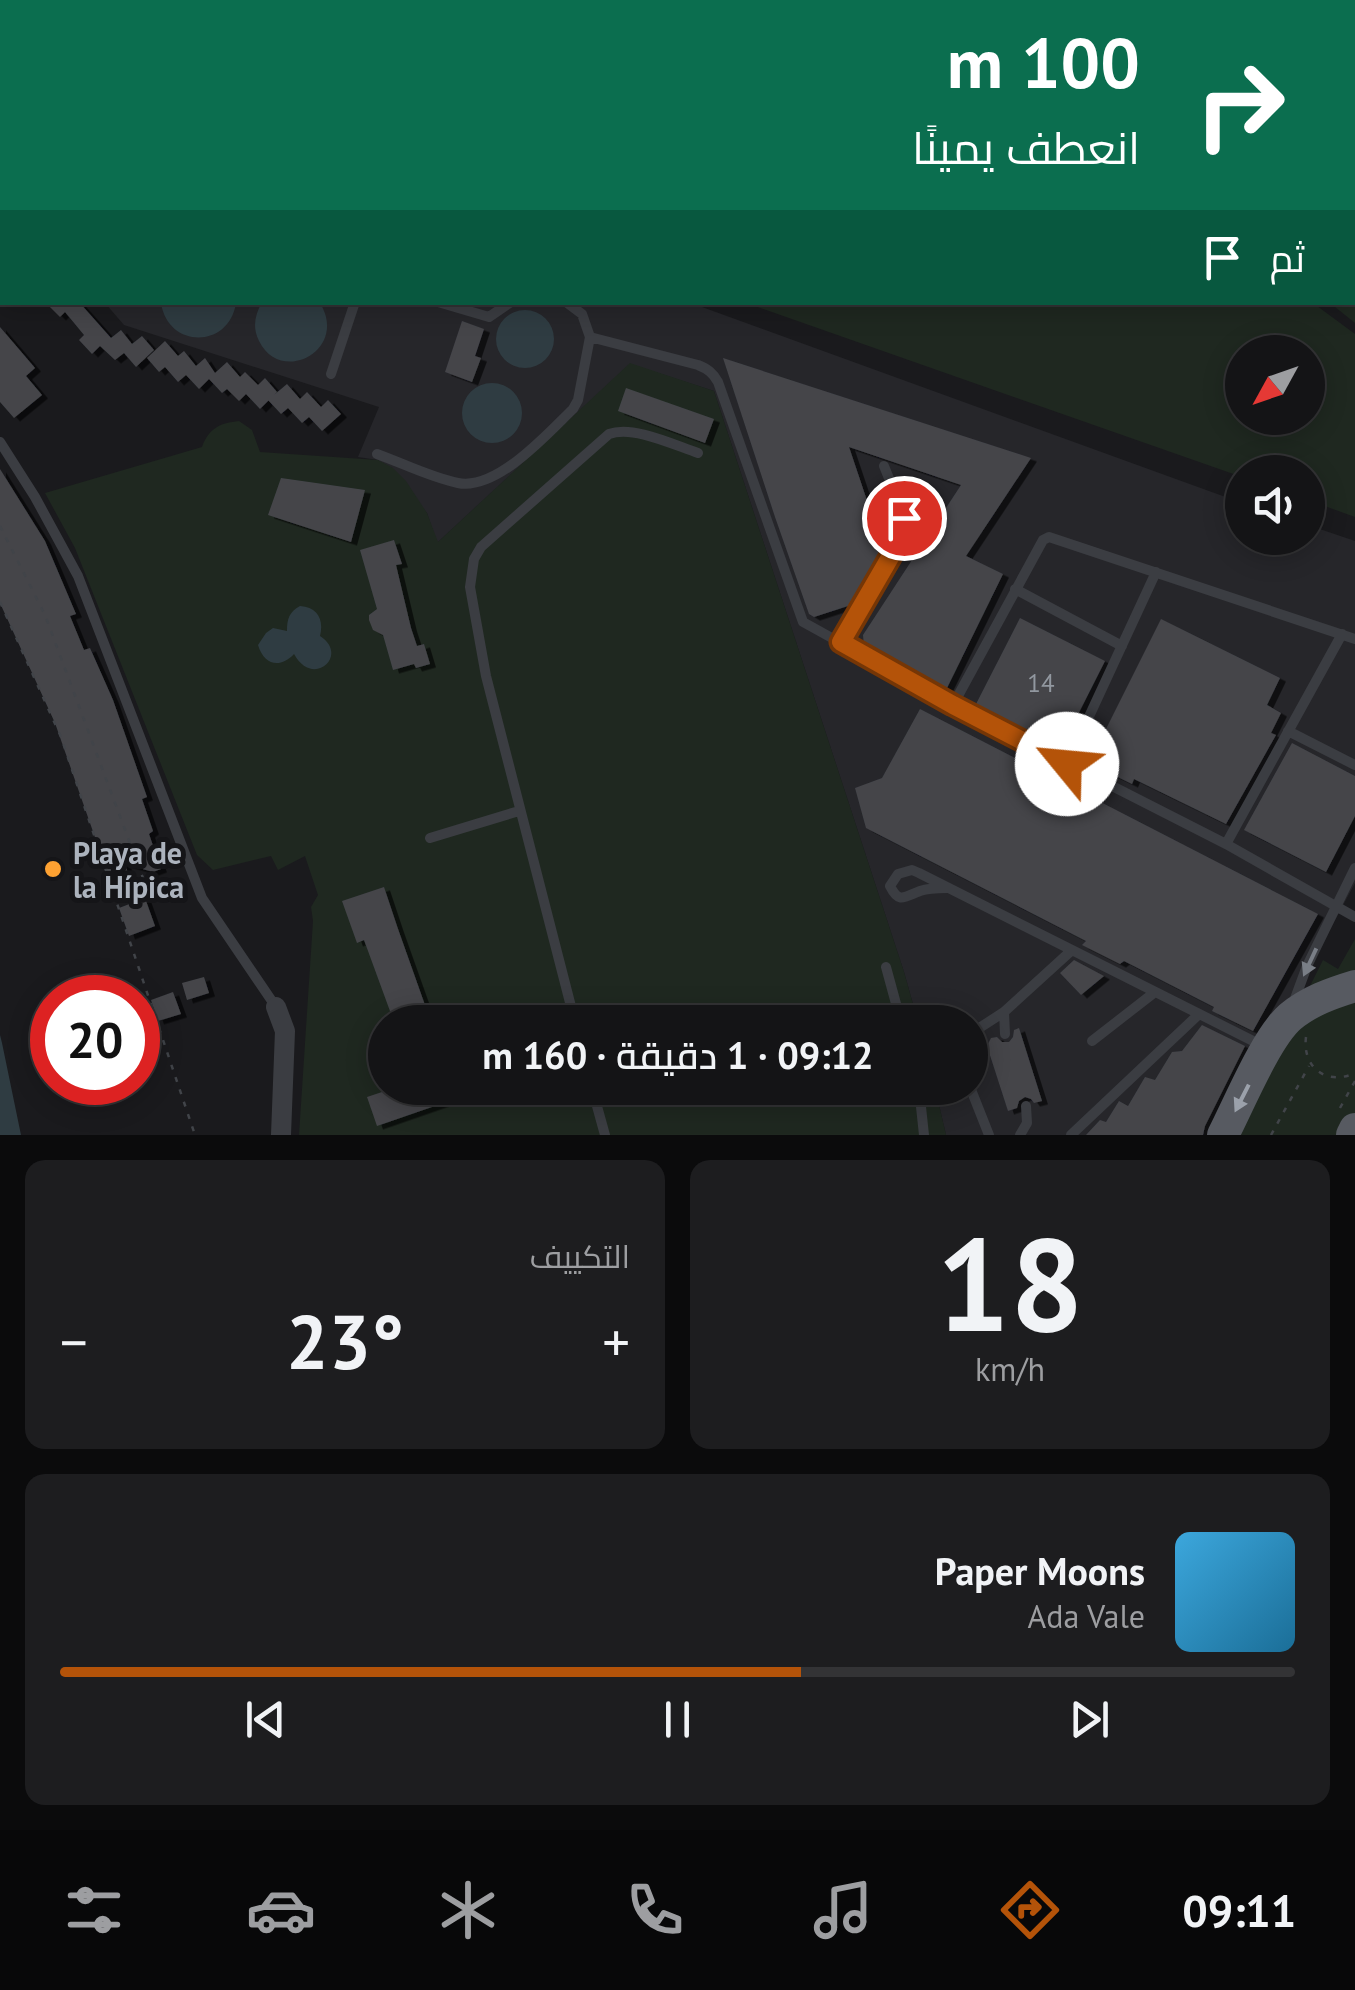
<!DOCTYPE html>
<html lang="ar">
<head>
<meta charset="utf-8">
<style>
  :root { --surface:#141416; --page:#1d1d1f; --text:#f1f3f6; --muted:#9d9ea1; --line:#333335; --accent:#b45309 }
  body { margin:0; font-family:"PT Sans",Cairo,sans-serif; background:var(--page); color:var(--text); direction:rtl; height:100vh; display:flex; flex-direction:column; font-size:38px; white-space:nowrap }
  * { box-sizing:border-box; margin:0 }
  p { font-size:32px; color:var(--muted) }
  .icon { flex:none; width:55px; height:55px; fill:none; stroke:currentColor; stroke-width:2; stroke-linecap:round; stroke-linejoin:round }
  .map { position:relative; height:1135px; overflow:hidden; direction:ltr }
  .side { display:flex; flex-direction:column; gap:25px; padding:25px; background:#0b0b0c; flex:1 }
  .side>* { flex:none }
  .banner { position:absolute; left:0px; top:0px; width:1355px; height:305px; box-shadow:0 5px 25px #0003,0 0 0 2px var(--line); direction:rtl; background:#0b6e4f; color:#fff; overflow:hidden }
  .needle { width:65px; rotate:230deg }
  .tools { position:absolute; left:1225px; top:335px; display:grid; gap:20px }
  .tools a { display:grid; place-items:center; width:100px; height:100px; border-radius:50%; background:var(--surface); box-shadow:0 5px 25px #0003,0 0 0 2px var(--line); font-size:50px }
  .speed { position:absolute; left:30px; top:975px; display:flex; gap:20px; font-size:50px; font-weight:700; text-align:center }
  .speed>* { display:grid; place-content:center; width:130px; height:130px; border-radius:50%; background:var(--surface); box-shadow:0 5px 25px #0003,0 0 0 2px var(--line); line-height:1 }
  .speed .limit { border:15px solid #d22; background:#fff; color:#111 }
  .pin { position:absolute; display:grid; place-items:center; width:85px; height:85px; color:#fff; margin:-42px; border:5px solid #fff; border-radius:50%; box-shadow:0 2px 10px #0007 }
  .me { position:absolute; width:110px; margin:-55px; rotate:298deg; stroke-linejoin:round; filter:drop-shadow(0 0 8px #0008) }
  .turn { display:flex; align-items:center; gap:35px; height:210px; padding:0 50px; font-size:45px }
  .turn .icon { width:130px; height:130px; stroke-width:2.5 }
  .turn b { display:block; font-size:70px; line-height:85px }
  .then { display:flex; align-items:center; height:95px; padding:0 50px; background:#0003; gap:20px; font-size:38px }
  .big { font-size:75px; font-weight:600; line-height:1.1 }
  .side .tile { flex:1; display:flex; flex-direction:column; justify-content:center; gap:15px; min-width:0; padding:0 35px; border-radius:20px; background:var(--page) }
  .side .dial { align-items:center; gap:0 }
  .dial b { font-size:130px; line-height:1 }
  .song { display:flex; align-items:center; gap:30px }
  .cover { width:120px; height:120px; border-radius:15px; background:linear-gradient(135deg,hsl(200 70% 55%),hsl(200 70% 35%)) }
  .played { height:10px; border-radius:5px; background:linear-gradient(90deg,var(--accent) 60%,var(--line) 60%) }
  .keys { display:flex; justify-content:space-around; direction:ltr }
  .heat { display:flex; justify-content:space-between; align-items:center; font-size:55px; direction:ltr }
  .side .tiles { flex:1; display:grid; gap:25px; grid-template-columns:1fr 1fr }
  .tile:last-child { grid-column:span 2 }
  .trip { position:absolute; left:368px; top:1005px; width:620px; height:100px; border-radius:50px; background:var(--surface); box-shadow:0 5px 25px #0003,0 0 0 2px var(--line); font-weight:600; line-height:100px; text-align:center; direction:rtl }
  .menu { display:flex; height:160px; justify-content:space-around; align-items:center; background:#080809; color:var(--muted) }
  .menu .icon { width:70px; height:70px }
  .menu .selected { color:var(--accent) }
  .menu b { font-size:45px; color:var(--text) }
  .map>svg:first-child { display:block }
</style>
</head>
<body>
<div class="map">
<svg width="1355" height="1135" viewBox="0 0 1355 1135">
  <defs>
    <filter id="shadow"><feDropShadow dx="6" dy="3.5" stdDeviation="0" flood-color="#0009"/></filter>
  </defs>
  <rect width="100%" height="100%" fill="#1a1a1d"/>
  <!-- built -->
  <path fill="#26262a" d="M105 303H691L1242 503V538H1308V525L1355 541V883L1219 1135H946L935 1088H970V1022H918L904 972 714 391 630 364 437 543 427 513 378 460 358 457 379 407 124 325Z"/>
  <!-- green -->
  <path fill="#1f2820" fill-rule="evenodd" d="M627 0H879L884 2H623Z
    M1260 0H1355V82L1352 80V2H1258Z
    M1353 234 1355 236V323L1330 303 1352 302Z
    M746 303H1313L1355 334V517L1308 500V472H1242V477ZM1242 352H1308V418H1242Z
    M630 363 714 391 904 972 918 1022H385V1088H935L946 1135H299L313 921 311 907 318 895 305 856 278 870 271 856 213 870 197 855 75 548 45 493 202 447C209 428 220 423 239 421L252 430 260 452 378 460 393 468 406 481 427 513 438 542Z
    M1355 939V971L1309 988 1323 960 1338 969Z
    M1355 998V1117L1345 1135H1237L1292 1029Z"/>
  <!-- water -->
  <path fill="#2f3c42" d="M0 0 20 2 24 0H325L327 2H2V125L0 124Z
    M409 0H597L593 2H402Z
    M262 302 320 303C349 350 281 386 259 341 252 327 255 315 262 302Z
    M161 303V302L236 303C229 349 168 349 161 303Z
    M496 339a29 29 0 1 1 58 0a29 29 0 1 1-58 0Z
    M462 413a30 30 0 1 1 60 0a30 30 0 1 1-60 0Z
    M300 606C318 607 324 620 320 636 350 655 313 689 294 654 280 669 264 665 258 645L266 633 273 628 287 631C287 619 289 612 300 606Z
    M0 1035 2 1043 21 1135H0Z"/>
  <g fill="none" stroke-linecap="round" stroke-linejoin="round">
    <!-- stream -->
    <path stroke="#2f3c42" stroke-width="5" d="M1352 271 1355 273"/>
  </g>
  <!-- building -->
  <path fill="#44454a" filter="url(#shadow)" d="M45 302H79L111 338 121 330 132 344 142 336 154 350 136 367 124 353 115 360 100 346 92 354 79 340 84 335 65 312 60 317Z
    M462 321 484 329 475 356 481 358 472 382 445 372Z
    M0 327 35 368 26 376 42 395 14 418 0 402Z
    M165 341 178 356 184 351 196 366 205 358 215 373 227 362 240 377 245 372 258 385 265 378 277 392 260 409 246 394 239 401 227 389 222 393 209 379 199 389 186 375 178 382 165 367 159 372 147 358Z
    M723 358 1031 458 966 556 1003 574 946 690 864 646 863 635 961 485 849 447 884 551 851 605 814 617 809 614 775 517Z
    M287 384 300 399 307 392 321 407 328 400 341 414 322 431 309 417 302 423 288 408 281 414 268 400Z
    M626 388 714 419 705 443 618 411Z
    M0 469 45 541 76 614 70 616 84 650 90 648 113 700 147 797 142 799 153 831 149 834 161 869 153 872 125 864 129 876 111 883 55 723 0 603Z
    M281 478 365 490 351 542 268 515Z
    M394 540 402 564 396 565 411 628 417 646 424 644 430 664 416 668 414 664 393 670 383 635 373 630 369 620V615L377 609 360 550Z
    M1020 618 1105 661 1061 748 976 704Z
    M1161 619 1280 678 1267 705 1281 713 1271 733 1276 735 1226 824 1134 779 1132 784 1089 763Z
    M920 709 1318 914 1253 1031 1212 1011 1214 1007 1124 961 1120 964 1082 945 1086 941 866 828 855 788 882 778Z
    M1292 743 1355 776V816L1326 872 1244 830Z
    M384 887 398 929 431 1022H394L364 940 357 943 342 901Z
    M145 898 155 926 129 936 119 908Z
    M1074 960 1104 976 1081 995 1060 973Z
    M204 977 209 993 187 1000 182 983Z
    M173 992 181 1014 158 1021 151 1000Z
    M1202 1025 1245 1046 1205 1126 1203 1135H1086L1100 1120 1106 1122 1119 1101 1128 1106 1145 1077 1155 1080 1172 1052 1182 1051Z
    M1019 1028 1042 1101 1034 1103 1031 1099 1025 1097 1019 1101 1017 1108 1008 1111 987 1046 991 1038 997 1037 1002 1042H1009L1013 1037 1014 1030Z
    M394 1088H481V1090L377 1126 367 1097Z"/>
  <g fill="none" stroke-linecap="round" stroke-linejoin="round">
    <!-- path -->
    <path stroke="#414449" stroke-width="2.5" stroke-dasharray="5 8" stroke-linecap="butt" d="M0 526 45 615 143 878 155 890 185 896
      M0 602 61 737 195 1135
      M1306 1037C1302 1068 1327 1086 1355 1073
      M1340 1108 1355 1081
      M1271 1135 1309 1066"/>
    <!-- service -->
    <path stroke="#3b3d42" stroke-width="10" d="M438 302 489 317 511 302
      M566 302 582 314 590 337 698 365C708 369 713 373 718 382L803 622 953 705 1226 844 1355 917
      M331 374 355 302
      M0 442 35 497 78 576 202 898 276 1007
      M377 454C402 463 432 478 458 483 497 491 548 433 573 409L578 400 590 337
      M1015 589 1122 646
      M841 642 905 531V518L884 466
      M953 705 1043 540 1049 537 1355 639
      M1288 731 1355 765
      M1067 764 1156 572
      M430 838 519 811
      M1226 844 1342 634
      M947 888C937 888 929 888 920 891 904 897 899 904 890 886L898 874 912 870 919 873 1265 1047
      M886 967 901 1022
      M1293 1004 1307 966 1355 868
      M1004 1012 1005 1034
      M575 1022 486 676 470 587 474 559 481 547 609 434C633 425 674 445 698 453
      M970 1034 1004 1012 1072 950
      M1092 1041 1155 992
      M970 1087 989 1135
      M592 1088 605 1135
      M919 1088 924 1135
      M1020 1135 1027 1123 1026 1106
      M1071 1135 1199 1014"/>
    <!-- minor -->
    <path stroke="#3b3d42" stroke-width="20" d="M1251 2 1253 0
      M1352 90 1355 91
      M1352 137 1355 133
      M276 1007 285 1031 281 1135"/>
    <!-- primary -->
    <path stroke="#575a61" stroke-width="32" d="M1223 1135C1239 1104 1266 1038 1290 1017 1309 1001 1332 993 1355 986
      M1352 1135 1355 1129"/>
  </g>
  <!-- one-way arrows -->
  <defs><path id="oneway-solid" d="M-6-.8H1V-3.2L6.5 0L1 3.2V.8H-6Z" transform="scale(2.5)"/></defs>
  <use fill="#797e86" href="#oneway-solid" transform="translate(1310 962) rotate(115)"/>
  <use fill="#9ba1ab" href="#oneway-solid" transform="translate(1242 1098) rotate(117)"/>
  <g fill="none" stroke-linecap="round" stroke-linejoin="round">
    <defs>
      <path id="route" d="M904 518 906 527 903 535 841 642 953 705 1067 764"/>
    </defs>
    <!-- route casing -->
    <use href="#route" stroke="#753606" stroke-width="25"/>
    <!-- route -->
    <use href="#route" stroke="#b45309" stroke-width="18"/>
  </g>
  <!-- markers -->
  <circle fill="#fda132" stroke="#151518" stroke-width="4" cx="53" cy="869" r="10"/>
  <g text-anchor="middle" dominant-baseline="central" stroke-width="10" stroke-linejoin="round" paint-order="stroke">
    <!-- number labels -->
    <g font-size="25" fill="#9298a0">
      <text x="1041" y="683">14</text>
    </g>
    <!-- poi labels -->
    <g font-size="30" font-weight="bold" fill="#acb3bd" stroke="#151518" text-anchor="start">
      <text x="73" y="852">Playa de<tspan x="73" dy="34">la Hípica</tspan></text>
    </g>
  </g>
</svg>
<div class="tools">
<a><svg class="needle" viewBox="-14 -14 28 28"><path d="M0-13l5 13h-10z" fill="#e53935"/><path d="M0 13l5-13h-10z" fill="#9d9ea1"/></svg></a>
<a><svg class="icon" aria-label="sound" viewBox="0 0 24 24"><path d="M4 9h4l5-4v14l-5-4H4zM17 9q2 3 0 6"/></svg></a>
</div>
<div class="speed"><div class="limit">20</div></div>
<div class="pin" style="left:904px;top:518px;background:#d93025"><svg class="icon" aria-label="arrive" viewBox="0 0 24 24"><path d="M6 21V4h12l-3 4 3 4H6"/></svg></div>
<svg class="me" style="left:1067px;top:764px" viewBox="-20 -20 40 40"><circle r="19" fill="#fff"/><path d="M0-13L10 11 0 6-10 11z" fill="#b45309"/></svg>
<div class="trip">09:12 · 1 دقيقة · 160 m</div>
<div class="banner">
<div class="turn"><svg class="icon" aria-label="right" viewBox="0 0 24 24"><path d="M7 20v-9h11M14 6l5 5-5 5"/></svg><div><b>100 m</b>انعطف يمينًا</div></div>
<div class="then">ثم<svg class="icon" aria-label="arrive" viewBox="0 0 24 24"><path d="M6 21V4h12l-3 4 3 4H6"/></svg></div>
</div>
</div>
<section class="side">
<div class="tiles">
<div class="tile dial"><b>18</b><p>km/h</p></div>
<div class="tile"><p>التكييف</p>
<div class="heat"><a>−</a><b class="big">23°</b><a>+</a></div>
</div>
<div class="tile">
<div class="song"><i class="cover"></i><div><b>Paper Moons</b><p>Ada Vale</p></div></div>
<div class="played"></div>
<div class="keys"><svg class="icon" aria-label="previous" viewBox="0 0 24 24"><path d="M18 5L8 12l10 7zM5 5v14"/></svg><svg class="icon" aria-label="pause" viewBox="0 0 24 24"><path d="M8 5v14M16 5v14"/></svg><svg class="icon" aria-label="next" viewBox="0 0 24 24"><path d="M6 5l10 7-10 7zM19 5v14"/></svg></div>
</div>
</div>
</section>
<nav class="menu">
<b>09:11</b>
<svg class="icon selected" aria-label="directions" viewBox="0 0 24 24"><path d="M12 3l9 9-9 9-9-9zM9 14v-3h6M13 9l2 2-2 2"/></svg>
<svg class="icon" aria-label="music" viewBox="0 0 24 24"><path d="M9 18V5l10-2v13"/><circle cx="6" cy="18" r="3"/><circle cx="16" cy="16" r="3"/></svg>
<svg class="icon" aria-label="phone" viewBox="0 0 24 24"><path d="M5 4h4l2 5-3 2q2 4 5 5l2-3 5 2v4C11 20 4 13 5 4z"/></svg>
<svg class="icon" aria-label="climate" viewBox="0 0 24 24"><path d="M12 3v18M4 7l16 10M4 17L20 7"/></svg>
<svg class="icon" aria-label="car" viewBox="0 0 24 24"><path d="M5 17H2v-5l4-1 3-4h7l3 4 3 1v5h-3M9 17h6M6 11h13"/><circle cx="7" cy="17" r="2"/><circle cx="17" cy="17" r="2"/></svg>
<svg class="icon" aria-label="filters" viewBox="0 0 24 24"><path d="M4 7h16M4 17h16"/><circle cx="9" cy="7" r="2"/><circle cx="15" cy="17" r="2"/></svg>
</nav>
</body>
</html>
